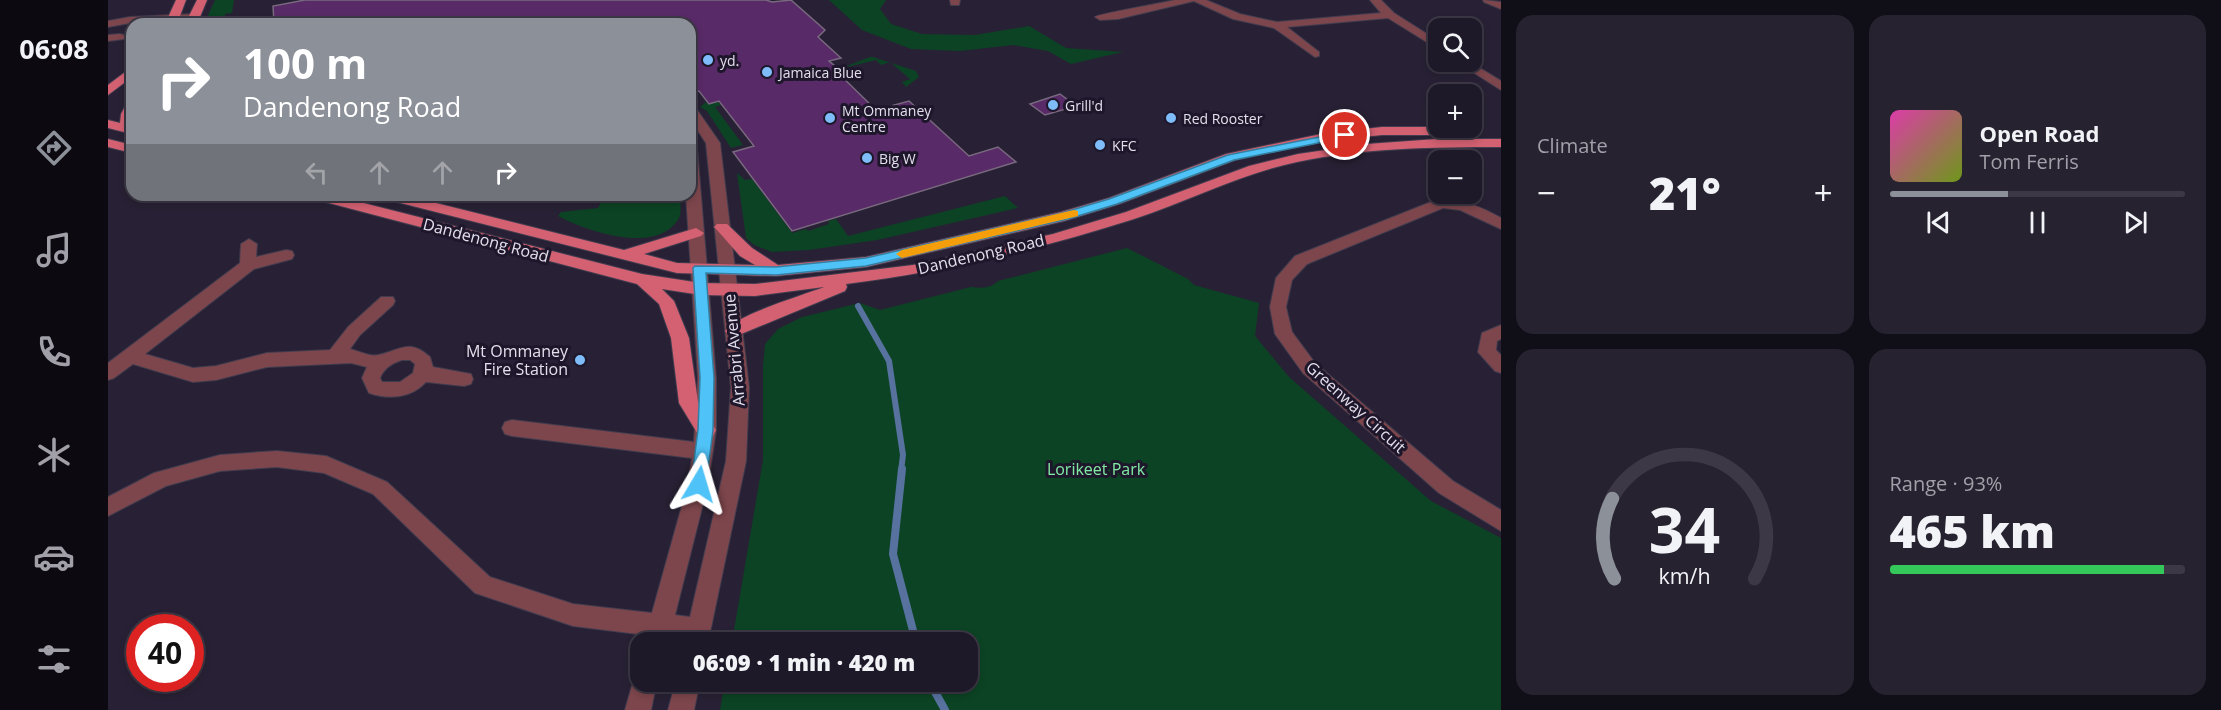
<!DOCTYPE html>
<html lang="en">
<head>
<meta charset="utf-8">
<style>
  :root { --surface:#1e1928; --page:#262230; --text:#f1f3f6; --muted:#a1a0a8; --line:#3c3845; --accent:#8c9099 }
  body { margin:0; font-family:"Open Sans",sans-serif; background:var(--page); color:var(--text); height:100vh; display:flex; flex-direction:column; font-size:22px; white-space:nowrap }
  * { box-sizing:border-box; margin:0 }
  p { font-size:20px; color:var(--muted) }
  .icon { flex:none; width:33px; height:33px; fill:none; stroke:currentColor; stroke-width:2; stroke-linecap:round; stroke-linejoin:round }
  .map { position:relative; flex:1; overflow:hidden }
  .drawer { display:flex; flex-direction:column; gap:15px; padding:15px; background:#100e16; width:720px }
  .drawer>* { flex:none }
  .hud { position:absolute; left:18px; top:18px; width:570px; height:183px; border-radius:18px; box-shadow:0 3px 9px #0003,0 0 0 2px var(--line); background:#8c9099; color:#fff; overflow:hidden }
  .tools { position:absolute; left:1320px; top:18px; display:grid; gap:12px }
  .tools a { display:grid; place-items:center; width:54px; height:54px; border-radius:12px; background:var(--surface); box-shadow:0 3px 9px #0003,0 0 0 2px var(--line); font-size:30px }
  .speed { position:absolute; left:18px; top:614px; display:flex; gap:12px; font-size:30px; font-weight:700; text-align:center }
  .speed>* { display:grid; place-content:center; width:78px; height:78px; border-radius:50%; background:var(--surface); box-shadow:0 3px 9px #0003,0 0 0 2px var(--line); line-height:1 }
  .speed .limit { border:9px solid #d22; background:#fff; color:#111 }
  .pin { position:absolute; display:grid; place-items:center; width:51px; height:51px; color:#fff; margin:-26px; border:3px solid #fff; border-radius:50%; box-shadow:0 2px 6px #0007 }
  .me { position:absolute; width:66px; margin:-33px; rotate:7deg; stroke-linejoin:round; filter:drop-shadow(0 0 4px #0008) }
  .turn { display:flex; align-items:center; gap:21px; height:126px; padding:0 18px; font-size:27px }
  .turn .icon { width:78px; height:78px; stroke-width:2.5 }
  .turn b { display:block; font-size:42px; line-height:51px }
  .lanes { display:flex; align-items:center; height:57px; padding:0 18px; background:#0003; justify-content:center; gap:30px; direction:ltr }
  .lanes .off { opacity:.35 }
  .big { font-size:45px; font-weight:800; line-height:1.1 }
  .drawer .tile { flex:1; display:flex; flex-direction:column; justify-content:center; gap:9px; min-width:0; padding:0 21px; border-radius:18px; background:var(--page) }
  .drawer .dial { align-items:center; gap:0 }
  .dial svg { height:156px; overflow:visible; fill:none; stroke:var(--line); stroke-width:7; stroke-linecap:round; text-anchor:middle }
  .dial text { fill:var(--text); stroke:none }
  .song { display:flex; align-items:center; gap:18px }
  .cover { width:72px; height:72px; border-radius:9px; background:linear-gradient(135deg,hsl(320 70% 55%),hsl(80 70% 35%)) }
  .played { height:6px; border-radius:3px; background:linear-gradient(90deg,var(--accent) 40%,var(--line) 40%) }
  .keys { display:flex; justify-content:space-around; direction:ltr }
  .heat { display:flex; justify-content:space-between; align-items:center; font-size:33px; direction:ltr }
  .charge { height:9px; border-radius:4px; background:linear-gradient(90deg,#34c759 93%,var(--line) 0) }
  .drawer .tiles { flex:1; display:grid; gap:15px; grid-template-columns:repeat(2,1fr) }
  .trip { position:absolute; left:522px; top:632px; width:348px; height:60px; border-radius:18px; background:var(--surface); box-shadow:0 3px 9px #0003,0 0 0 2px var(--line); font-weight:800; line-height:60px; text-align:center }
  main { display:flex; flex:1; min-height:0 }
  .menu { display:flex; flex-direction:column; width:108px; justify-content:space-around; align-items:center; background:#0c0a10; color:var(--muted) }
  .menu .icon { width:42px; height:42px }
  .menu .active { color:var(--accent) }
  .menu b { font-size:27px; color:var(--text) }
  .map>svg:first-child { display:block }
</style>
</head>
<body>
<main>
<nav class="menu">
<b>06:08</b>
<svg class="icon active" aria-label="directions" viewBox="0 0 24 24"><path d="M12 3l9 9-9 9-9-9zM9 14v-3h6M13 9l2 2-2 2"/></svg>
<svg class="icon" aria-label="music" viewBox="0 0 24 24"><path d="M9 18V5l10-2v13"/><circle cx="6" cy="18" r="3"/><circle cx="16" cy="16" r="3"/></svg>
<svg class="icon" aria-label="phone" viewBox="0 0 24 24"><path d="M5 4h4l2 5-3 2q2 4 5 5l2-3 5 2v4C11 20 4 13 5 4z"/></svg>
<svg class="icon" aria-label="climate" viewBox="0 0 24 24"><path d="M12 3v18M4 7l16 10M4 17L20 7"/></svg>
<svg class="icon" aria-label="car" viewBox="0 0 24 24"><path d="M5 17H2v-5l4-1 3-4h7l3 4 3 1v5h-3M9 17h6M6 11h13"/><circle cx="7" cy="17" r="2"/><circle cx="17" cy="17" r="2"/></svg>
<svg class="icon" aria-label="filters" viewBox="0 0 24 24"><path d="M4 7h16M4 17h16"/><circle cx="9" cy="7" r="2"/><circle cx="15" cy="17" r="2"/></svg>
</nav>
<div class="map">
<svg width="1393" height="710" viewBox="0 0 1393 710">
  <rect width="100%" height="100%" fill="#282135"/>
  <!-- green -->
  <path fill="#0c4324" d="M107 0H126L124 13 117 14 116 24H96Z
    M721 0H778L772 9 783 24 814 34 867 35 921 26 958 48 1015 52 963 64 940 51 905 45 852 51 803 49 754 30Z
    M762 57H765L808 71 811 77 798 87 794 82 802 79 782 62 773 65 768 60 731 69Z
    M598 102 600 104 610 102 613 105 607 107 635 145 623 148 599 111 592 107Z
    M629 173 637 180 644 179 684 233 698 229 700 231 721 224 720 221 728 219 740 236 897 196 910 208 769 240 701 250 664 252 646 245 638 238Z
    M497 195H572C572 202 574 212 571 218 550 256 478 231 450 216L453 212 490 208Z
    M1019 248 1080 279 1086 285 1151 303 1147 336 1181 377 1323 501 1393 538V710H612L617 681H860V642H624L655 460V366L657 344 670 329 694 317 752 303 772 310 863 287C873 288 882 289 890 281Z"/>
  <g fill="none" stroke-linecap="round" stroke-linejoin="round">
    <!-- stream-far1 -->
    <path stroke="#5872a0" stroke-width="6" d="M750 306 781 361 795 455 793 471"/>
    <!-- stream -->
    <path stroke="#5872a0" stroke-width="8" d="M794 469 785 554 808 642
      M821 681 837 710"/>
  </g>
  <!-- building -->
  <path fill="#582a67" stroke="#79697f" stroke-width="1.5" d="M197 0H658L664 2 683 0 717 30 710 37 733 58 721 61 733 71 729 72 768 110 801 101 861 156 890 147 908 162 684 231 625 152 646 146 611 101 601 104 591 91 582 93V24H166L165 6Z
    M952 94 968 106 937 115 922 104Z"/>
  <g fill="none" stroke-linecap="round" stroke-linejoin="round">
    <defs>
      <path id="minor" d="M842 0H852L851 5H843Z
        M1067 0H1098L1132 14 1169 22 1273 13 1262 0H1273L1286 13 1330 41V49L1280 18 1179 27 1211 52V56L1207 57 1166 28 1125 19 1086 1 1010 19 992 20 987 17C990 14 1055 3 1067 0Z
        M1375 0 1393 2V9L1376 2Z
        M87 14 91 15V19L22 23 0 27V21L22 17Z
        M12 34 16 35V39L0 41V35Z
        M1349 62H1362L1393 81V90Z
        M582 106 587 107 612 143 641 387 638 461 600 642H576V640L561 638 560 642H536L538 635 465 626 367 593 265 494 216 473 169 467 112 471 58 486 0 516V497L46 473 112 455 169 451 218 456 279 482 382 577 465 604 544 613 580 484 584 458 404 436 397 434 394 428 397 422 404 420 586 442 590 378 578 195H582V144L589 148 608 378V430L600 484 567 615 582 617 618 461 623 387 598 143 582 119Z
        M1333 198C1355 200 1374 207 1393 218V229L1352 210 1335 208 1199 264 1184 280 1178 307 1184 332 1207 363 1345 481 1393 510V531L1331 493 1195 373 1167 334 1162 307 1168 278 1187 256Z
        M141 239 149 244 148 257 178 250 184 251 186 255 184 259 146 269 37 354 85 368 108 366 159 353 222 350 240 327 273 297H285L287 301 285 305 252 335 242 349C250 351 263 357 270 355 293 350 301 338 322 357L325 367 363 374 365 379 363 384 356 386 318 382C303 398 282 400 261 393L254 378 259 367 243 363 159 367 108 380 85 382 25 364 6 378 0 380V363L132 263 133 244ZM294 360H302L307 364 305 373 292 382H274L272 378C276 368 284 363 294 360Z
        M1393 325V339L1389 341 1388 350 1393 355V373L1387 371 1370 352 1374 333Z
        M532 670V681H549L543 710H517L528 672Z
        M568 681H592L586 710H560Z"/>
      <path id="major" d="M68 0H78L69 24H57Z
        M89 0H99L89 24H77Z
        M24 67V77L0 95V85Z
        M24 100V134L0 128V120L12 123 13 114 20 101Z
        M1274 127H1330L1340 128 1342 131 1335 135H1274L1218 141 1154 154 1127 160 1011 204 956 221 758 267 668 276 569 273 273 198 271 195H296L516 250 588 228 596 233 593 236 536 254 569 263 647 265 632 256 609 230 606 227 609 224H619L644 248 670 265 758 257 953 212 1001 198 1118 154 1218 133Z
        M0 139 24 145V153L0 147Z
        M1329 139H1393V147C1325 147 1256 148 1189 162 1132 174 1081 201 1026 219 932 249 835 272 738 284L739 287 737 291 626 337 620 335 617 331C627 315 696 295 716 287L647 296 593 295 554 289 566 301 581 338 590 402 608 430 605 436 598 438 591 436 571 403 563 338 551 304 529 284 202 198 200 195H224L534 274 593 283 647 284 805 265 945 234 1018 212 1141 166 1190 154 1259 144Z"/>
    </defs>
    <!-- minor casing -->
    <use href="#minor" stroke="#423c4f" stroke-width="2"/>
    <!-- major casing -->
    <use href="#major" stroke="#423c4f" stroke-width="2"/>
    <!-- minor -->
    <use href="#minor" fill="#7d464c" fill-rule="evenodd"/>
    <!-- major -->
    <use href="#major" fill="#d36172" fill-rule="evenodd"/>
  </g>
  <!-- route -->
  <path fill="#4fc3f7" stroke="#337fa1" stroke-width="1.5" d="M1237 132 1240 133V137L1126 160 1009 204 960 219 758 266 668 275 598 273 606 378 605 430 598 484 596 489 591 491 585 489 583 484 590 430 592 378 585 268 587 266 668 267 758 258 954 213 1001 199 1120 155Z"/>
  <!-- slow -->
  <path fill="#f59e0b" d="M966 210 970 211V216L794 258 788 254 794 250Z"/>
  <!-- markers -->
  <g fill="#7fbdfa" stroke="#1e172b" stroke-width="2">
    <circle cx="600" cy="60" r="6"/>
    <circle cx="659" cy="72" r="6"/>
    <circle cx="945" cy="105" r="6"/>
    <circle cx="722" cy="118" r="6"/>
    <circle cx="1063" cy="118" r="6"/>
    <circle cx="992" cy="145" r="6"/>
    <circle cx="759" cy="158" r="6"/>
    <circle cx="472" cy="360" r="6"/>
  </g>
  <g text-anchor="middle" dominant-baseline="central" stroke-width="6" stroke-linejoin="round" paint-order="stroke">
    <!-- far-poi labels -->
    <g font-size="14" fill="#e3dfec" stroke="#1e172b" text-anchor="start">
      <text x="612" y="60">yd.</text>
      <text x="671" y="72">Jamaica Blue</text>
      <text x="957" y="105">Grill'd</text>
      <text x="734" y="110">Mt Ommaney<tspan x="734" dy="16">Centre</tspan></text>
      <text x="1075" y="118">Red Rooster</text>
      <text x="1004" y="145">KFC</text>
      <text x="771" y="158">Big W</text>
    </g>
    <!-- street labels -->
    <g font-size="16" fill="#e3dfec" stroke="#1e172b">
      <text transform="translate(378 240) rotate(15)">Dandenong Road</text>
      <text transform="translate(873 254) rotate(-13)">Dandenong Road</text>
      <text transform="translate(626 350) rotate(-95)">Arrabri Avenue</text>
      <text transform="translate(1248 407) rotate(42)">Greenway Circuit</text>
    </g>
    <!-- poi labels -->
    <g font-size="16" fill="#e3dfec" stroke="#1e172b" text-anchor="end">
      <text x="460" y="351">Mt Ommaney<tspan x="460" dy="18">Fire Station</tspan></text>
    </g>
    <!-- park labels -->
    <g font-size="16" fill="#80eaa4" stroke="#1e172b">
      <text x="988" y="469">Lorikeet Park</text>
    </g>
  </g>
</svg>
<div class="tools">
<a><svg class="icon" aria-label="search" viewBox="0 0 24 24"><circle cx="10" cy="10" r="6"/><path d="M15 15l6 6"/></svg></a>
<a>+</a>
<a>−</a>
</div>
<div class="speed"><div class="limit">40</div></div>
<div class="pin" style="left:1237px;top:135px;background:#d93025"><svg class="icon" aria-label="arrive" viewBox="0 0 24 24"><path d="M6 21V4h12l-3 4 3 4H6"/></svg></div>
<svg class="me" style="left:591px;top:484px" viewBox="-20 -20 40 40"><path d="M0-17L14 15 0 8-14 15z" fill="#4fc3f7" stroke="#fff" stroke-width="4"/></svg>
<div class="trip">06:09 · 1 min · 420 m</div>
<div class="hud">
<div class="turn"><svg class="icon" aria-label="right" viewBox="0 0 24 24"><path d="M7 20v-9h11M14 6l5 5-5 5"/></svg><div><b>100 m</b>Dandenong Road</div></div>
<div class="lanes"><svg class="icon off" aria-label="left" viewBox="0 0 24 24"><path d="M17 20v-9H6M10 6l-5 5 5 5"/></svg><svg class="icon off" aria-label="ahead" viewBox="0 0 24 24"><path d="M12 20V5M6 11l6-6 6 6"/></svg><svg class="icon off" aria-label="ahead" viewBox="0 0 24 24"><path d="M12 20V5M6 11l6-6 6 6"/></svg><svg class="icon" aria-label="right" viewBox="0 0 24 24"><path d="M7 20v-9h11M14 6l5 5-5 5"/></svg></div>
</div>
</div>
<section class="drawer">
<div class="tiles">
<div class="tile"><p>Climate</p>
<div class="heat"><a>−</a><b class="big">21°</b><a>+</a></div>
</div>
<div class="tile">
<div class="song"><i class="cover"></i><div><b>Open Road</b><p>Tom Ferris</p></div></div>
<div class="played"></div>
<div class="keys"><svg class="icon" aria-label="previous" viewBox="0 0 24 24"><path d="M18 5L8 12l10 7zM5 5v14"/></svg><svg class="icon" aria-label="pause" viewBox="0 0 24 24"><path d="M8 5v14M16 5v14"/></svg><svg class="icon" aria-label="next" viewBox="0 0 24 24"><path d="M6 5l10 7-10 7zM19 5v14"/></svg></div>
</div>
<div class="tile dial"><svg viewBox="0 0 100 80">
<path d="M14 69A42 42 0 1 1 86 69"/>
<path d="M14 69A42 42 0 0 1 13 28" stroke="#8c9099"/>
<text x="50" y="56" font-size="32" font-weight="700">34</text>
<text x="50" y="72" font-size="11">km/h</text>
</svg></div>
<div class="tile"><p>Range · 93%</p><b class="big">465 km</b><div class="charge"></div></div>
</div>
</section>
</main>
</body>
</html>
